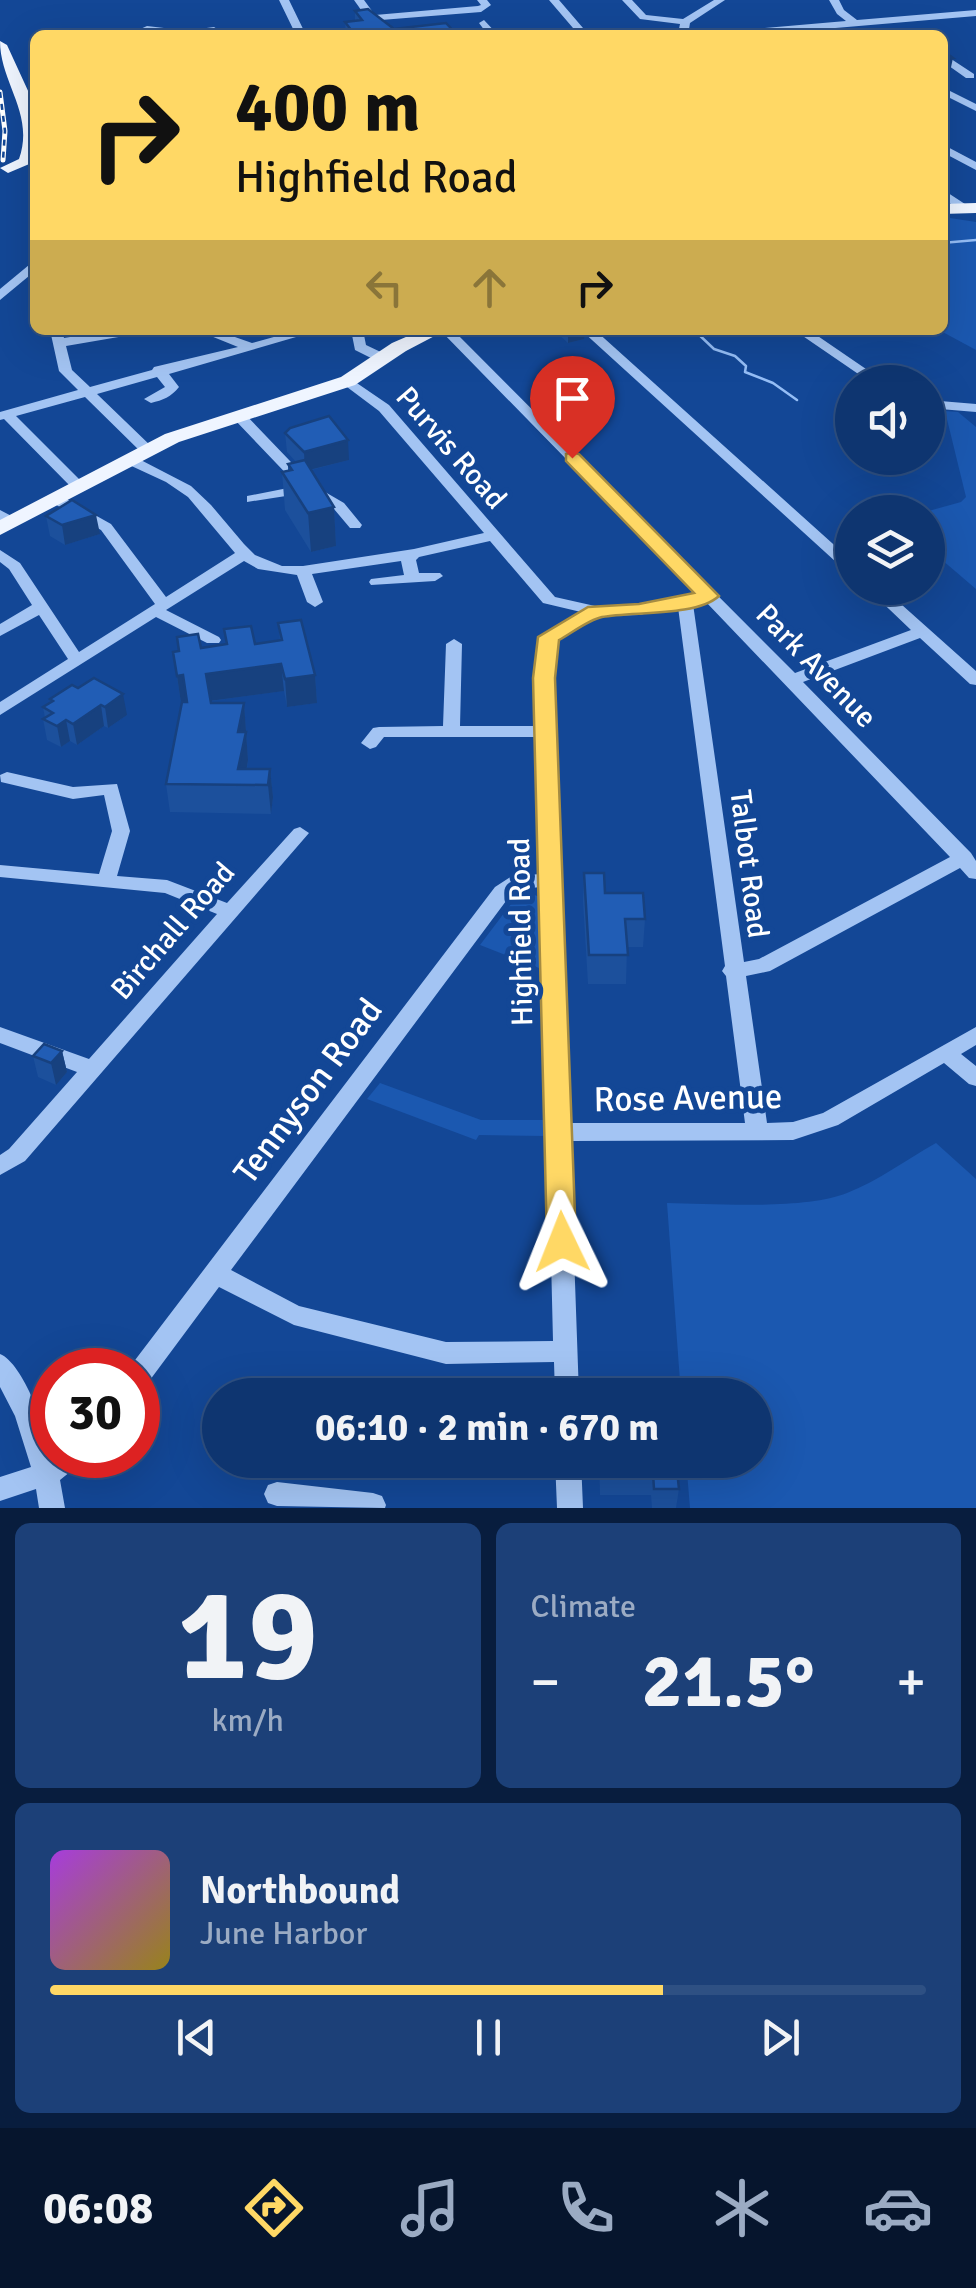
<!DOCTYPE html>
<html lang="en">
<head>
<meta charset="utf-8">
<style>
  :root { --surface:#0e3570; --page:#1c4078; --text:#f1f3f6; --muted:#9babc3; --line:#2e5083; --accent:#ffd865 }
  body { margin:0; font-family:Signika,sans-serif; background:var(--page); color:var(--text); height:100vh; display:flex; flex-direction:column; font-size:38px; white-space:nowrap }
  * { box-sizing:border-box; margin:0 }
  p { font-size:32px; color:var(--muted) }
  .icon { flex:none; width:55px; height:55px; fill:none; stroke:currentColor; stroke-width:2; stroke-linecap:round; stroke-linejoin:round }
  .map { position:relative; height:1508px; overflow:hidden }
  .side { display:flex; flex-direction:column; gap:15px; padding:15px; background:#081d3e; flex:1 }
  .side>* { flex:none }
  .guide { position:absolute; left:30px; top:30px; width:918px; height:305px; border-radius:15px; box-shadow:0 10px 40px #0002,0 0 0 2px var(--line); background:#ffd865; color:#111; overflow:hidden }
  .fabs { position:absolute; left:835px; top:365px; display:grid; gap:20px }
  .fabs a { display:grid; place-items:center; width:110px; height:110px; border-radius:50%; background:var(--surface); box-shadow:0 10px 40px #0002,0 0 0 2px var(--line); font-size:50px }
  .speed { position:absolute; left:30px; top:1348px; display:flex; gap:20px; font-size:50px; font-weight:700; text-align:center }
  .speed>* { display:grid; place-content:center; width:130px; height:130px; border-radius:50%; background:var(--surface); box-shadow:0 10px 40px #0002,0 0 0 2px var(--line); line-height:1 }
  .speed .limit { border:15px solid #d22; background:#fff; color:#111 }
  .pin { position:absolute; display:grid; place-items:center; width:85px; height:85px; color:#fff; margin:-102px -42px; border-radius:50% 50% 50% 0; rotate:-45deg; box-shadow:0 0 10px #0007 }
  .pin .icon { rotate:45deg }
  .me { position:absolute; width:110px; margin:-55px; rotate:358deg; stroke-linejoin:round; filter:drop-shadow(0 0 8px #0008) }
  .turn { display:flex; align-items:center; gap:35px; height:210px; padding:0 40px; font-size:45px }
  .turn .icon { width:130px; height:130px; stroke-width:2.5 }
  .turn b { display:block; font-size:70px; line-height:85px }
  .lanes { display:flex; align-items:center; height:95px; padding:0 40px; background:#0003; justify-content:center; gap:50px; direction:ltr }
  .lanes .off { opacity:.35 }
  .big { font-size:75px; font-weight:700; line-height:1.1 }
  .side .card { flex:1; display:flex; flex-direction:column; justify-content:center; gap:15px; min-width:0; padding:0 35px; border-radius:15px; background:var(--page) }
  .side .dial { align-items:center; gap:0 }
  .dial b { font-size:130px; line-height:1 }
  .song { display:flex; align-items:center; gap:30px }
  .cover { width:120px; height:120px; border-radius:15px; background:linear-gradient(135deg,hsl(280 70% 55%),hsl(50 70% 35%)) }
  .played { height:10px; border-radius:5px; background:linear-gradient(90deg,var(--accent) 70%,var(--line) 70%) }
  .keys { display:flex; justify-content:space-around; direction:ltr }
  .heat { display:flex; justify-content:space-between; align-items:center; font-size:55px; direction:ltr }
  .side .tiles { flex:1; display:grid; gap:15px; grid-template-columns:1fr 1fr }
  .card:last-child { grid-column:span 2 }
  .trip { position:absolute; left:202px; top:1378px; width:570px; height:100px; border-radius:50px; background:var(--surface); box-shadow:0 10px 40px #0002,0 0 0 2px var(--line); font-weight:700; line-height:100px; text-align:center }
  .tabs { display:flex; height:160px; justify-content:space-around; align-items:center; background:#06152d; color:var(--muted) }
  .tabs .icon { width:70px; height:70px }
  .tabs .current { color:var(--accent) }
  .tabs b { font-size:45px; color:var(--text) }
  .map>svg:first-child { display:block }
</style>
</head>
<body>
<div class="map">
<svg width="976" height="1508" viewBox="0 0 976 1508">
  <rect width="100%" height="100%" fill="#134796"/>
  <!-- green -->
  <path fill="#1b58b0" d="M950 218 976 222V350L939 330H942L943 220Z
    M945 411 958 412 976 427V589L928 548 925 512 961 502 966 497Z
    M526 892 540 897 542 966 539 968 480 945 517 896Z
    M380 1083 481 1120H545L546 1136 479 1135 476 1140 367 1099Z
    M936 1143 976 1179V1508H690L686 1460H755V1395H681L667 1203C714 1204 805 1210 847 1193 878 1181 907 1159 936 1143Z"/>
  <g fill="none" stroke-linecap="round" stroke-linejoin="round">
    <!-- stream -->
    <path stroke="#95bef6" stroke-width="2.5" d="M942 243 976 240
      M694 330 714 349 735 356 746 366 745 372 773 383 797 400"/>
    <!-- minor -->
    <path fill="#a3c4f3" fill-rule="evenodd" d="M279 0H289L306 35H296Z
      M354 0H364L375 15 478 6 481 5 477 0H487L491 5 481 12 381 20 399 35C379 35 365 16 354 0Z
      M549 0H559L589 35H579Z
      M622 0H632L646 15 683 19 714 0H725L690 23 688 35H622L627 32 679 29 680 24 640 19Z
      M829 0H839L844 10 857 20 976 10V16L753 35H715L720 32 846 21 837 14Z
      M484 20 498 35H488L479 23Z
      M147 26 164 28 165 35 148 32 127 35Z
      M214 27 226 35H172L177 32Z
      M942 53 974 74V78H966L942 61Z
      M942 87 976 104V111L942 94Z
      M942 144 976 162V170L942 152Z
      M942 189 968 206V210H960L942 198Z
      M35 260V271L0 300V289Z
      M50 330H62L64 338 113 330H142L136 334 66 346 72 370 90 387 152 370 154 367 238 347 196 330H215L252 343 299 330H320L169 374 179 387C171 397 163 400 151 403L144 399 165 387 157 377 97 394 153 448V454H143L85 397 16 416 84 484 86 487 79 491 74 490 4 419 0 420V412L78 390 59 371Z
      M351 330H363L366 345 387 355V361H377L355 350Z
      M440 330H453L795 673 911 630 867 588H883L976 671V685L970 684 920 638 803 682 971 853 976 861V879L969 878 960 868 770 971 746 976 767 1123 793 1122 823 1113 976 1027V1045L961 1054 976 1066V1086L969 1084 944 1063 838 1125 793 1140 570 1141 579 1395H555L554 1362 446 1364 294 1325 219 1287 147 1384 138 1387V1370L129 1368 495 887 512 876 541 874 538 737H384L376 747 370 749 361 743 373 728 379 727 443 726 446 644 454 639 462 644 460 726H537L536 659 541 637 581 612 543 603 490 541 419 557 416 560 419 573H440L443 576 435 581 371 585 369 582 371 579 404 575 401 561 312 574 323 602 315 607 307 602 297 575 258 569 244 561 166 610 219 637 221 640 219 643H207L156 617 0 715V702L68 659 39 615 0 636V624L32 605 9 569 0 562V550L20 563 79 652 155 604 101 530 51 502V496H61L111 524 166 597 235 553 188 497 166 482 125 463V457H135L191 486 211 505 244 544 255 555 282 566H303L414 549 484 533 379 411 343 384 341 381 348 377 389 405 555 597 595 606 639 605 698 594ZM705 601 950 857 759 959 744 962 693 604ZM678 607 725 966 722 971 726 976 745 1123H569L552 659 557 639 598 616 639 615ZM542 887 553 1341 446 1342 299 1306 231 1270 509 897 517 889Z
      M581 330H595L852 561V574L847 572Z
      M794 330H809L885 382H870Z
      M928 400 976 404V412L928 408Z
      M239 412 244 413 313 485 344 503 362 525 360 528H350L334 509 305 493 247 502V496L298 486 234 419 232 416Z
      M880 458H895L899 462 892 466Z
      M0 510 21 521 14 525 0 520Z
      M7 772 73 787 117 784 130 831 117 876 167 880 227 903 294 829 300 827 309 833 25 1161 0 1175V1155L9 1149 77 1072 0 1043V1027L89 1059 217 914 165 893 0 877V865L99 874 112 831 104 795 73 799 1 782 0 775Z
      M0 1354C23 1363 47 1431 52 1455H85L81 1463 60 1480 65 1508H39L36 1489 0 1501V1477L31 1467 15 1416 0 1387Z
      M555 1460H581L583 1508H557Z
      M277 1482 373 1493 382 1496 386 1505 385 1508 277 1506 268 1503 264 1494 268 1485Z"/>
    <!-- major -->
    <path fill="#eff5ff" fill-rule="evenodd" d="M0 41 7 45 35 106 34 162 8 173 0 168 19 159C35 114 0 83 0 41Z
      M976 203V213L942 214V204Z
      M422 330H446L406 351 355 385 179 442 0 535V520L165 434 341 377 392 343Z"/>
    <defs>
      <path id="rail" d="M0 92 5 131 3 160"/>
    </defs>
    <!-- rail casing -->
    <use href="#rail" stroke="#fff" stroke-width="5"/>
    <!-- rail -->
    <use href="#rail" stroke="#134796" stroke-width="2.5" stroke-dasharray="6" stroke-linecap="butt"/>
  </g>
  <!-- wall -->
  <path fill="#1c509c" d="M355 11 394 29 457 35H346L345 22 355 21Z
    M556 330H585L584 339 568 343 556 332Z
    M285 433 349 460 311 470 334 507 336 546 311 552 285 510 282 472 288 470V464L296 462 287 452Z
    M46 516 100 534 65 545 50 536Z
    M278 623 315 675 317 703 287 707 284 691 211 701V703H244L248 760 247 769H270L273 797 271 814 170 812 166 784 181 703 173 652 226 644 224 629 255 644 280 641Z
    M72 685 127 715 108 728 104 726 77 745 70 741 61 747 47 740 43 719 45 718 43 707 50 703V699Z
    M584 873 605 893 645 919 643 947H627L626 984H588L583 901Z
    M62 1051 67 1072 56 1085 38 1077 33 1056Z
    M599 1460H676L679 1489 676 1508H652L651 1495H600Z"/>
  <!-- shaded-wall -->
  <path fill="#17417f" d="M953 58 950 72 942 73V59Z
    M572 330H585L584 339 568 343V331Z
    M348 440 349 460 305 471 304 452Z
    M334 507 336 546 311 552 308 513Z
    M96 515 100 534 65 545 62 525Z
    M281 664 284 691 209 701 206 674Z
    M183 675 186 702 181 703 177 676Z
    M315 675 317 703 287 707 285 679Z
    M123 694 127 715 108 728 105 707Z
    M244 703 248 760 244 785 238 769V732Z
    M101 705 104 726 77 745 73 724Z
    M66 720 70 741 61 747 57 726Z
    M270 769 273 797 271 814 268 785Z
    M62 1051 67 1072 56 1085 51 1063Z"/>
  <!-- building -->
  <path fill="#215db5" stroke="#17417f" stroke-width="2.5" d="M368 9 394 29 446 23 457 35H355L345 22 362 20 355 11Z
    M942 50 953 58 942 59Z
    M329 416 348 440 304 452 285 433 290 428Z
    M305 460 334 507 308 513 282 472 292 470 288 464Z
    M72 500 96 515 62 525 46 516Z
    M301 620 315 675 285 679 281 664 206 674 211 703H244L238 732H246L238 769H270L268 785 166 784 182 702H187L183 675 177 676 173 652 179 651 177 637 198 634 201 648 227 644 224 629 251 626 255 644 282 640 278 623Z
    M94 678 123 694 105 707 101 705 73 724 66 720 57 726 43 719 53 713 43 707 53 701 50 699 72 685 78 688Z
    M584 873H604L605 893H643L645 919H625L628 955H589Z
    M44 1044 62 1051 51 1063 33 1056Z
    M600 1460H676L679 1489H654L653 1474H601Z"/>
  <!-- route -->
  <path fill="#ffd865" stroke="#a68c42" stroke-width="2.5" d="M572 452 579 454 719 596C696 617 632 611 602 617 588 620 572 633 559 640L555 678 576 1242 572 1250 562 1254 551 1250 547 1242 533 678 538 637 588 607 639 604 694 593 566 461V454Z"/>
  <g text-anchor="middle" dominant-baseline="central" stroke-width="10" stroke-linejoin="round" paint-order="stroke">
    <!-- street labels -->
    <g font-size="30" fill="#fff" stroke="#134796">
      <text transform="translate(451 448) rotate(49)">Purvis Road</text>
      <text transform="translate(816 666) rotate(46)">Park Avenue</text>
      <text transform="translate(749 864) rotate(83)">Talbot Road</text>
      <text transform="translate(173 931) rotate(-49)">Birchall Road</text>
      <text transform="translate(521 932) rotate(-91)">Highfield Road</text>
    </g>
    <!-- near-street labels -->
    <g font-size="35" fill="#fff" stroke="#134796">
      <text transform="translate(308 1091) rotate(-53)">Tennyson Road</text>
      <text transform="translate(688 1098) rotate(-1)">Rose Avenue</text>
    </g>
  </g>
</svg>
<div class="fabs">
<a><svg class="icon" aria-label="sound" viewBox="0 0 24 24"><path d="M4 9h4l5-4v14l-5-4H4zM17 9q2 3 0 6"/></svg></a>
<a><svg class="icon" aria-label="layers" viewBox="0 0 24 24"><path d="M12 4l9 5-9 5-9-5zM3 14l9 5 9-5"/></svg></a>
</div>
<div class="speed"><div class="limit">30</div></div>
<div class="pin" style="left:572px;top:458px;background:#d93025"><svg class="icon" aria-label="arrive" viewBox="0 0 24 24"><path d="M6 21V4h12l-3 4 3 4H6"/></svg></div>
<svg class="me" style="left:562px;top:1242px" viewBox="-20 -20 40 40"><path d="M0-17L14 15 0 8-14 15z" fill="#ffd865" stroke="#fff" stroke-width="4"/></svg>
<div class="trip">06:10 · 2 min · 670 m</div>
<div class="guide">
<div class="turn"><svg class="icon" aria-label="right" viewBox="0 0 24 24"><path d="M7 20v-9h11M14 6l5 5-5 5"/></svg><div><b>400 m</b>Highfield Road</div></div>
<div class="lanes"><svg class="icon off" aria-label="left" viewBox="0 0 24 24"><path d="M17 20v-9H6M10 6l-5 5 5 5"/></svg><svg class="icon off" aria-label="ahead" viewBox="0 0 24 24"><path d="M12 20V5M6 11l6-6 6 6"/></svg><svg class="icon" aria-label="right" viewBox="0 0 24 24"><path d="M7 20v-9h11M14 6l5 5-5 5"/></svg></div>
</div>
</div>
<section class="side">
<div class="tiles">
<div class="card dial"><b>19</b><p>km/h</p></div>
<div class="card"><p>Climate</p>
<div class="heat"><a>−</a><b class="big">21.5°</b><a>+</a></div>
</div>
<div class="card">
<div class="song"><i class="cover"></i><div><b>Northbound</b><p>June Harbor</p></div></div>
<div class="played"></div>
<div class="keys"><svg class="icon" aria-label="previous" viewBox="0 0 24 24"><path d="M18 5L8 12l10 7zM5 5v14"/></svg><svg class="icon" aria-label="pause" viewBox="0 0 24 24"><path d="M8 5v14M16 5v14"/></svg><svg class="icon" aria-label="next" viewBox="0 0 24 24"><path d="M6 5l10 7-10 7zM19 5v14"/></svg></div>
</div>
</div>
</section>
<nav class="tabs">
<b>06:08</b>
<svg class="icon current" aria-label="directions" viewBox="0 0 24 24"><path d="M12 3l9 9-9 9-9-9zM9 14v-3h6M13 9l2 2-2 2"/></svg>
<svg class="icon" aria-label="music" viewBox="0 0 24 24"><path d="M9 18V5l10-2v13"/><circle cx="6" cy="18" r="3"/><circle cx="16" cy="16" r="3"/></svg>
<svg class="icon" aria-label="phone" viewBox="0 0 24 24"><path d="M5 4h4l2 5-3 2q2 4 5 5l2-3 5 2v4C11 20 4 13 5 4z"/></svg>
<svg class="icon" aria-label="climate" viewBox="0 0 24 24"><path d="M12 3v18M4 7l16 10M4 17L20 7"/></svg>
<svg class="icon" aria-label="car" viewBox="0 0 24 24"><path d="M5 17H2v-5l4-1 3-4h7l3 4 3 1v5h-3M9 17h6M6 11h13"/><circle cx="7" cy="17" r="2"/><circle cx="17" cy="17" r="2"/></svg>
</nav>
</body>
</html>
